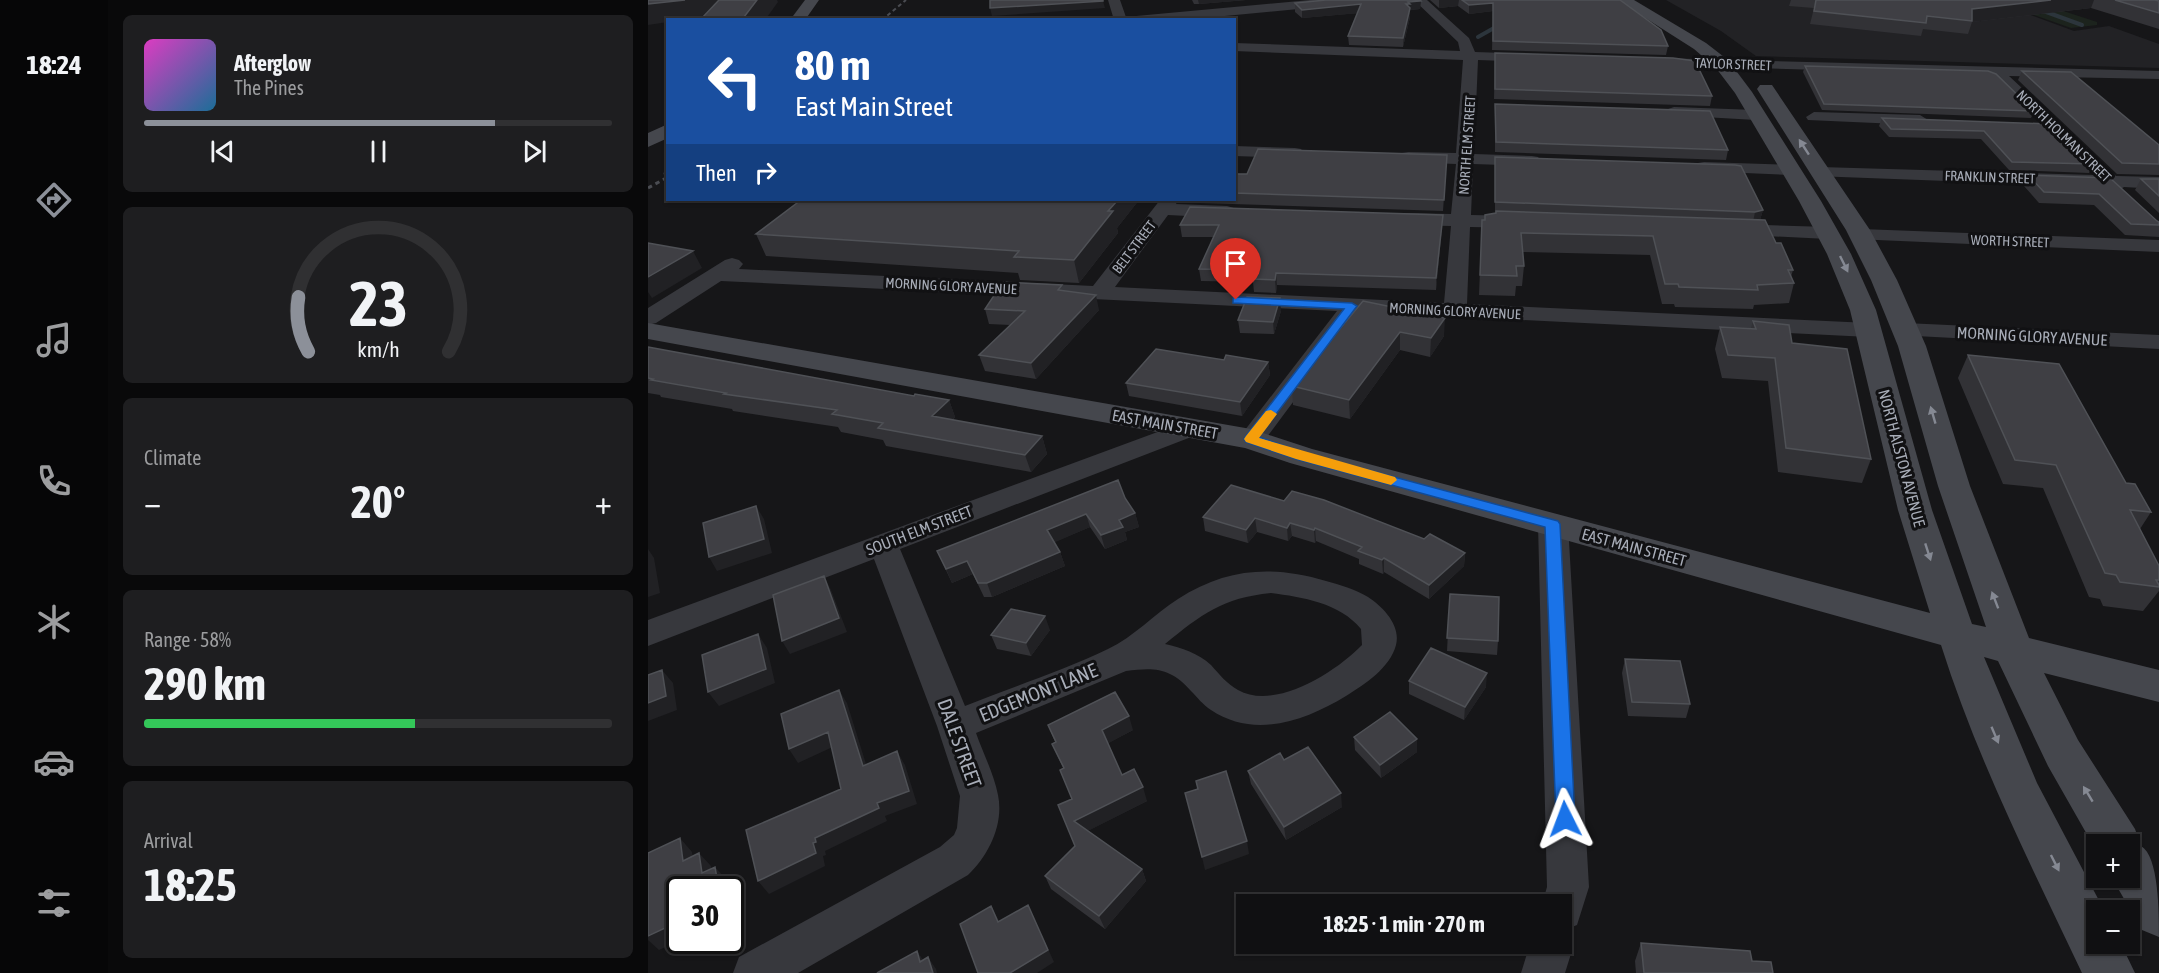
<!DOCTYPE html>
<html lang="en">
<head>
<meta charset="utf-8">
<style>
  :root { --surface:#101012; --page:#1e1e20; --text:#f1f3f6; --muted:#9c9d9f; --line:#303032; --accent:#8c9099 }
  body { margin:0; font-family:"Asap Condensed",sans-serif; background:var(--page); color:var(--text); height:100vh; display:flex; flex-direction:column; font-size:22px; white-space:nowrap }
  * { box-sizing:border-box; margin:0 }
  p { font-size:20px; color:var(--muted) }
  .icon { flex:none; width:33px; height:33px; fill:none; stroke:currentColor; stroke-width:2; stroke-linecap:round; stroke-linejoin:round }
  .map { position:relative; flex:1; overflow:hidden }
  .drawer { display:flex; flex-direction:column; gap:15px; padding:15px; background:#09090a; width:540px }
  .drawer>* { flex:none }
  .top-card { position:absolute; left:18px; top:18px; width:570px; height:183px; border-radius:0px; box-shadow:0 2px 4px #0004,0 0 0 2px var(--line); background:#1a4fa0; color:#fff; overflow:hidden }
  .controls { position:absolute; left:1438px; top:834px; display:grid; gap:12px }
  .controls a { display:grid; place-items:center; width:54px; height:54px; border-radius:0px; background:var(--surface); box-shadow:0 2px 4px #0004,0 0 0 2px var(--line); font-size:30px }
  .speed { position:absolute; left:18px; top:876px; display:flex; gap:12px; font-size:30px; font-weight:700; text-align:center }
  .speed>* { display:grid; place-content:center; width:78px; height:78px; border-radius:50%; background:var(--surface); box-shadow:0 2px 4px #0004,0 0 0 2px var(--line); line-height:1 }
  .speed .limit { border:3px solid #111; border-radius:9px; background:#fff; color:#111 }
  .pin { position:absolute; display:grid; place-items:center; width:51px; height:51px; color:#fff; margin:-62px -26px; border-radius:50% 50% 50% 0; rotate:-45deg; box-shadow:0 0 6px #0007 }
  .pin .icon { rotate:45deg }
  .me { position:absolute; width:66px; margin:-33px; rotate:357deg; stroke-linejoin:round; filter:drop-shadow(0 0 4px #0008) }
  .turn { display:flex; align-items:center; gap:21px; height:126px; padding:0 30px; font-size:27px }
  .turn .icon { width:78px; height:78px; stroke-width:2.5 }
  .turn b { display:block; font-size:42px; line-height:51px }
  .then { display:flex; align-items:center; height:57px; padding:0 30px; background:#0003; gap:12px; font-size:22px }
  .big { font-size:45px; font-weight:700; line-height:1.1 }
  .drawer .tile { flex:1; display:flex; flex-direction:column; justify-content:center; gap:9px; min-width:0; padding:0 21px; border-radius:9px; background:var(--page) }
  .drawer .dial { align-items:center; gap:0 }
  .dial svg { height:156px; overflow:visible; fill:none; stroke:var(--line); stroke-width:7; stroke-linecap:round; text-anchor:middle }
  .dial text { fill:var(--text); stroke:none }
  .song { display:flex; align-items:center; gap:18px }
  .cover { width:72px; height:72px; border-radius:9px; background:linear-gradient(135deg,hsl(310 70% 55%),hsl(200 70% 35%)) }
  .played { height:6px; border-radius:3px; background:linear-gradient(90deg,var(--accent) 75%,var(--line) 75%) }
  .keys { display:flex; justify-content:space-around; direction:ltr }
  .heat { display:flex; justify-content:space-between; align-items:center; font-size:33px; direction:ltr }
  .charge { height:9px; border-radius:4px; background:linear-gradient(90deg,#34c759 58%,var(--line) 0) }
  .trip { position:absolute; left:588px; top:894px; width:336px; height:60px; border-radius:0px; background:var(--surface); box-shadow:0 2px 4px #0004,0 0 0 2px var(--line); font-weight:700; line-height:60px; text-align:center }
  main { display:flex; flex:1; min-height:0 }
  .menu { display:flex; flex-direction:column; width:108px; justify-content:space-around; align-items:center; background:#060607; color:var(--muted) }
  .menu .icon { width:42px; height:42px }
  .menu .selected { color:var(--accent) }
  .menu b { font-size:27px; color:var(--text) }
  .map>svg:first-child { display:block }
</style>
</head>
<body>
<main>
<nav class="menu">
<b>18:24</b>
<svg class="icon selected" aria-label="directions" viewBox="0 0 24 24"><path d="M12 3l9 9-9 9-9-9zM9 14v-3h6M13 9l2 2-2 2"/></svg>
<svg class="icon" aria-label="music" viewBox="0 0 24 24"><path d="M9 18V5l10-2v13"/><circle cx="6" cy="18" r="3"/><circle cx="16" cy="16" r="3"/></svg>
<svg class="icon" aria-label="phone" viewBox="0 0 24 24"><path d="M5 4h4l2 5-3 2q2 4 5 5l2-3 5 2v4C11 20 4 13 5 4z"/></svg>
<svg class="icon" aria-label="climate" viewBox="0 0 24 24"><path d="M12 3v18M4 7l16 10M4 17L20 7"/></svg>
<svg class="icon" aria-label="car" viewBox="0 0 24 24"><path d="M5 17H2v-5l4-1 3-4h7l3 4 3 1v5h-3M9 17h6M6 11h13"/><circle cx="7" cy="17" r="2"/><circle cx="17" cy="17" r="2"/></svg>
<svg class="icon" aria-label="filters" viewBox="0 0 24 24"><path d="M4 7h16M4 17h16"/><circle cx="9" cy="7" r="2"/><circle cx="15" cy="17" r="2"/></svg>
</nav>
<section class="drawer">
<div class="tile">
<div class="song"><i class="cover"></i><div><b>Afterglow</b><p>The Pines</p></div></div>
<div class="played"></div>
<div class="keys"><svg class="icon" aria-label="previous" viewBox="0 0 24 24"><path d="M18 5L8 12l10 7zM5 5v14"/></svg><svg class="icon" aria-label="pause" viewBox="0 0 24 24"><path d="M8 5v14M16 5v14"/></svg><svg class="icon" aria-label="next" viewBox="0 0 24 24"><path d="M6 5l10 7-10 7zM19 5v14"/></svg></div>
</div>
<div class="tile dial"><svg viewBox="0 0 100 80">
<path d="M14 69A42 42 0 1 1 86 69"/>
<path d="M14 69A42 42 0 0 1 9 41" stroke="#8c9099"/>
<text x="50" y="56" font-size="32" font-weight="700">23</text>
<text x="50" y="72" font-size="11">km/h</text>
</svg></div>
<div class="tile"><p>Climate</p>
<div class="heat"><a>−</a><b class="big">20°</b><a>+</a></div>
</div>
<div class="tile"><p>Range · 58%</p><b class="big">290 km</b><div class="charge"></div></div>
<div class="tile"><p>Arrival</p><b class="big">18:25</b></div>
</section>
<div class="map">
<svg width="1511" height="973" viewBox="0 0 1511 973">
  <rect width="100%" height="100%" fill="#161618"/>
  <!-- built -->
  <path fill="#222225" d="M1018 0H1342L1426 31 1461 26 1511 44V68L1108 56 1073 31Z"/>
  <!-- green -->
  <path fill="#1c231d" d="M1358 5 1400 6 1449 22V25L1423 28Z"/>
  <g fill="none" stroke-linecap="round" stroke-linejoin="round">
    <!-- stream -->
    <path stroke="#2c353c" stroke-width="4" d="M1390 9 1434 25
      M830 37 853 24"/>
    <!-- street -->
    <path fill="#37383d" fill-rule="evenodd" d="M460 0H472L479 20H466Z
      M662 0H708L702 4 535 20H482L488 16Z
      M766 0H779L821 38 827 52 885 54 892 58 885 62 830 60 826 154 884 156 890 157 893 161 890 165 884 166 825 164 823 215 873 216 880 218 883 222 880 226 873 228 822 227 819 304 1221 323 1229 325 1233 330 1229 335 1221 337 814 317 807 319 799 316 712 312 613 445 603 447 593 445 590 439 689 311 73 281 8 323 0 325V308L77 260 84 258 91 260 95 264 91 269 445 286 512 200H530L528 204 579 206 586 208 589 212 586 216 579 218 520 215 467 287 796 303 803 226 757 225 750 223 747 219 750 215 757 213 803 214 808 164 760 162 754 161 751 157 754 153 760 152 808 153 815 60 586 51V43L812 51 810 42Z
      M1009 58 1511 71V79L1361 76 1468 176 1511 177V189L1476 187 1468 192 1458 187 1166 176 1163 172 1166 168 1172 167 1447 175 1344 75 1004 65 1002 62 1004 59Z
      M1026 107 1108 110 1116 115 1108 120 1020 115 1018 112 1020 109Z
      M1166 112 1272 115 1280 120 1272 125 1160 120 1158 117Z
      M586 146 647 148 653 149 656 153 653 157 647 158 586 156Z
      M1056 162 1143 165 1149 166 1152 170 1149 174 1143 175 1050 171 1047 167 1050 163Z
      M1084 224 1180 227 1187 229 1190 233 1187 237 1180 239 1077 234 1074 230 1077 226Z
      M1213 229 1511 240V252L1206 239 1203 235 1206 231Z
      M1257 323 1511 335V349L1249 335 1245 330 1249 325Z
      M542 420 551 422 555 428 551 434 252 549 317 706C364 687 414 671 460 649 486 637 506 614 530 599 578 568 624 565 678 581 692 585 707 589 720 597 735 607 753 625 748 645 742 668 717 684 698 696 657 721 606 739 563 710 555 705 549 697 543 691 523 668 507 667 478 671L328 733C335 753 346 774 350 795 356 824 341 855 320 875L150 973H85L91 957 292 847 306 835 309 828 312 796 289 726 226 559 0 646V620ZM623 593C654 597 692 603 713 629L714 645C688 672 627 711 590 690 579 684 571 674 563 665 550 653 534 648 517 644 554 614 574 598 623 593Z
      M905 514 916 517 920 524 941 887 929 925 919 929 926 944 917 973H873L882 944H914V904H894L899 887 890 524 894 517Z"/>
    <!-- secondary -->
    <path fill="#45474d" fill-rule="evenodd" d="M157 0H171L157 20H142Z
      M969 0H986L1058 43 1080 60 1104 92 1173 201 1203 254 1228 310 1284 510 1324 624 1338 627 1290 486 1250 346 1223 280 1198 230 1109 89 1112 85H1124L1222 230 1249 280 1278 346 1322 486 1381 638 1511 670V702L1396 673 1430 740 1487 829 1493 846C1511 856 1511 913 1511 937L1494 930 1464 878H1482V844H1449V852L1400 766 1350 661 1336 657 1389 783 1456 910H1449V944H1473L1487 973H1434C1383 865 1329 759 1293 645L642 463 597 448 0 339V323L603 429 664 449 1282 613 1250 510 1202 310 1179 254 1151 201 1087 93 1068 68 1046 49Z
      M20 124V138L0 147V133Z"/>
    <!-- rail-far1 -->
    <path stroke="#4a4c52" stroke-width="2" stroke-dasharray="4 3" stroke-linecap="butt" d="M234 20 258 0"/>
    <!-- rail -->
    <path stroke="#4a4c52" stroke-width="3" stroke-dasharray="4.5 4" stroke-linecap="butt" d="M0 188 20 177"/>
  </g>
  <!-- wall -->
  <path fill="#323236" d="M544 0H598L551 4H546Z
    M782 0H972L1020 46 1018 55 844 50 845 11 821 14 810 6 791 8Z
    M1143 0H1511V29L1443 8 1324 22 1320 34 1275 29 1273 36 1162 24 1166 8 1141 6Z
    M773 1 772 9 762 10V17L755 47 701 45 700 36 710 13 654 18 647 12V3Z
    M847 53 1064 96 1062 106 846 99Z
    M1157 66 1386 111 1383 118 1174 110 1155 72Z
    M1374 71 1511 145V175L1469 174 1370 80Z
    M847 104 1080 150 1078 160 847 152Z
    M1234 118 1403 124 1445 164 1441 173 1361 170 1333 139 1241 137 1231 126Z
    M799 155 795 211 552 203 551 200H586V174H599Z
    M847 157 1115 210 1112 220 1145 270 1143 277 1146 283 1141 303 1106 305 1105 309 1027 307 1026 304H1014L1002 255 875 252 876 266 874 286H868L867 296 831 295 834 220H836L847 213Z
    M20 170V183L15 173Z
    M1380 175 1462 178 1509 221 1511 222V237L1477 235 1446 205 1391 203 1376 186Z
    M1493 179H1511V213L1487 190Z
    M100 200H491L469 228 470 233 431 283 372 280 370 273 118 256 108 234 149 203Z
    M532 225 794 227 788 290 629 285 628 293 606 292 605 282 553 281 551 269 566 237H534Z
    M415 290 451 310 388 379 337 371 331 355 362 325 341 324 337 309Z
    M715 301 796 336 782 357 752 350 702 419 645 405 644 386Z
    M633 311 626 334 592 333 590 320Z
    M1105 321 1144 343 1223 459 1214 483 1130 472 1120 381 1074 378 1067 349 1072 327 1103 328Z
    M0 347 266 396 301 400 307 417 305 420 394 436 399 454 383 472 238 446 235 440 193 432 190 427 85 411 84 409 13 397 12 395 0 393Z
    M1320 355 1478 483 1503 512 1492 529 1511 566V591L1495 611 1455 606 1452 599 1441 597 1395 488 1355 484 1310 378Z
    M576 360 620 362 622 375 594 416 481 396 478 383Z
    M477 498 487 513 491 527 477 532 479 540 457 549 442 527 406 542 412 552 417 566 344 597H336L325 574 304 583 289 551Z
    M636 501 776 539 817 553 816 566 781 599 736 572 735 574 711 564V559L668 541 667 543 644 536 640 541 609 532 600 543 557 531 555 517Z
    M802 594 850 641 849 655 799 651Z
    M402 630 383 656 349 649 343 635Z
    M977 659 1042 704 1038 718 980 716 974 673Z
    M761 681 838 687 816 720 761 694Z
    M400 725 485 730 460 743 474 775 499 801 439 831 494 869 498 881 457 929 403 889 397 876 427 846 424 799 415 768 404 744 407 742Z
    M706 737 769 752 733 778 707 750Z
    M636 760 694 807 638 840 603 784 600 771Z
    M993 943 1104 961 1125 973H988L987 961Z"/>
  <!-- shaded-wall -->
  <path fill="#212124" d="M37 0H77L83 15 45 20H20V22L0 25V4Z
    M109 0H129L130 2 117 20H60Z
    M550 0H598L551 4Z
    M791 0H811L810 6 791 8Z
    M1403 0H1446L1443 8 1324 22V9Z
    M455 1 457 8 344 16 342 8Z
    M773 1 772 9 762 10V17L755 47 758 4 760 2Z
    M845 3V11L821 14V5Z
    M713 4V13L654 18V10Z
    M470 200H491L469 228 470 233 431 283 426 260 460 211Z
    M1115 210 1112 220 1105 222 1107 212Z
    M795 215 794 227 788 290V278Z
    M45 251 54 268 4 298 0 292V277Z
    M628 273 629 285 628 293 627 280Z
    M448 295 451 310 388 379 383 363Z
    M632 298 633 311 626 334 625 322Z
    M797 318 796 336 782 357 783 338Z
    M752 332V350L702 419 701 400Z
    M620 362 622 375 594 416 592 402Z
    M301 400 307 417 291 434 284 416Z
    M394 436 399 454 383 472 377 455Z
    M108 506 116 519 124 553 69 571 61 557Z
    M487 513 491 527 477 532 479 540 457 549 453 535 471 520Z
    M438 514 442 527 403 544 399 530Z
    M607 518 609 532 600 543 598 530Z
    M642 523 644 536 640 541 639 528Z
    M667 528 668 541 667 543 666 530Z
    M0 549 6 558 12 593 0 597Z
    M412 552 417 566 344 597 339 583Z
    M817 553 816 566 781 599V585Z
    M736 558V572L735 574 734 560Z
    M319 561 325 574 304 583 298 569Z
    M176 576 183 590 199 632 142 654 134 641Z
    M397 616 402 630 383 656 378 643Z
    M110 634 119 648 127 683 71 706 60 692Z
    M14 670 25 683 29 710 0 721V703Z
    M839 673 838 687 816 720 817 707Z
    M191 690 199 703 223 780 215 766Z
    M481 716 485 730 459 744 454 730Z
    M180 732 189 745 150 763 141 749Z
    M769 739V752L733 778 732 765Z
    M249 751 257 765 269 804 237 816 239 821 177 851 178 855 175 856 177 866 121 894 110 881 165 843 167 838 229 803Z
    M495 787 499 801 432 835 426 821Z
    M693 793 694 807 638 840 636 827Z
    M32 838 44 852 47 874 35 861Z
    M599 841 601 854 557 870 554 857Z
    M51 853 63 866 66 886 54 873Z
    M67 867 79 880 80 890H71Z
    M494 869 498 881 457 929 451 916Z
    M380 905 406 962 389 973H362Z
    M343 906 350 919 357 935 350 922Z
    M32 921V940L11 950 0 940V930Z
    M269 951 277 963 272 962Z
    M280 957 288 969 289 973H285Z"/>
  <!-- building -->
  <path fill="#3f3f44" stroke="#4f5156" stroke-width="1.5" d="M0 0H37L0 4Z
    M71 0H109L96 17 52 20Z
    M342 0H455V1L342 8Z
    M678 0H772L773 1 760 2 762 4H758L762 8 755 38 700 36 713 4 654 10 647 3Z
    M814 0H972L1013 30 1020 46 845 41V3L821 5Z
    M1168 0H1403L1324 9V21L1279 16 1278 23 1166 11Z
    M1467 0H1507L1511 1V13Z
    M847 53 1025 58 1047 61 1064 96 847 89Z
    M1157 66 1340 71 1348 74 1386 111 1176 104Z
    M1374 71 1423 72 1511 145V164L1474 163Z
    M847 104 1062 111 1080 150 848 142Z
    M1234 118 1403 124 1445 164 1364 162 1336 131 1243 129Z
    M610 149 799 155 796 200 586 193V174H599Z
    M847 157 1087 165 1093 166 1115 210 1107 212 847 202Z
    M1380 175 1462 178 1509 221 1511 222V225L1483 224 1451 194 1396 192Z
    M1493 179H1511V196Z
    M153 200H470L460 211H465L426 260 366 257 371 251 108 234Z
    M542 207 795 215 788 278 628 273 627 280 605 279 608 270 551 269 571 225H532Z
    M848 211 1117 220 1128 243H1133L1145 270H1140L1146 283 1109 285 1110 290 1031 287 1030 284H1017L1005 236 873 233 876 266H868L869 276 832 275 834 220H837V215L848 213Z
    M0 243 45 251 0 277Z
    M355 282 414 285 410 290 448 295 383 363 331 355 377 311 337 309Z
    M599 297 632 298 625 322 590 320Z
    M715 301 797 318 783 338 752 332 701 400 644 386Z
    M1105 321 1141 325 1144 343 1199 349 1223 459 1138 448 1127 358 1080 355 1072 327 1108 329Z
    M0 347 266 396 267 394 301 400 284 416 394 436 377 455 230 428 235 423 184 414 189 410 76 394 78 393 3 380 5 379 0 378Z
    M508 349 576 360 578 355 620 362 592 402 478 383Z
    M1320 355 1411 364 1478 483 1487 484 1503 512 1482 510 1511 566V580H1508L1511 585V587L1472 582 1468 575 1457 573 1408 465 1367 460Z
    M470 480 477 498 487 513 471 520 475 527 453 535 438 514 399 530 412 552 339 583H330L319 561 298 569 289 551Z
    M583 485 636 501 644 491 676 500 776 539 782 534 817 553 781 585 736 558 734 560 710 551 714 547 667 528 666 530 642 523 639 528 607 518 598 530 555 517Z
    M108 506 116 539 61 557 55 523Z
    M176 576 191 618 134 641 125 595Z
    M802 594 851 597 850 641 799 638Z
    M363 609 397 616 378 643 343 635Z
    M110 634 118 669 60 692 54 655Z
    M783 648 839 673 817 707 761 681Z
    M977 659 1032 661 1042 704 984 702Z
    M14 670 18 696 0 703V675Z
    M191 690 215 766 249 751 261 791 229 803 231 808 167 838 168 842 165 843 168 853 110 881 98 830 193 789 180 732 141 749 133 714Z
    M467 692 481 716 454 730 474 775 486 769 495 787 426 821 494 869 451 916 397 876 427 846 410 805 424 799 412 770 416 768 404 744 408 742 400 725Z
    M742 712 769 739 732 765 706 737Z
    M660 747 693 793 636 827 600 771 632 753 636 760Z
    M578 771 599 841 554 857 537 793 550 789 548 781Z
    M32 838 35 861 51 853 54 873 67 867 71 890H32V921L0 936V853Z
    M380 905 400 950 362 973H330L312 924 343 906 350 922Z
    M993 943 1102 951 1104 961 1123 962 1125 973H996Z
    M269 951 272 962 280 957 285 973H229Z"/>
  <!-- one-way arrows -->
  <defs><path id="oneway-solid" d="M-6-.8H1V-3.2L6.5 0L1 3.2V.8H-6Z" transform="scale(1.5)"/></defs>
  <g fill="#858993">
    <use href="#oneway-solid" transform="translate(1156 147) rotate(-123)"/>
    <use href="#oneway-solid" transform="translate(1196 264) rotate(64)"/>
    <use href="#oneway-solid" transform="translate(1285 415) rotate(-106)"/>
    <use href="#oneway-solid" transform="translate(1280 552) rotate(72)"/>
    <use href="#oneway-solid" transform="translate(1347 600) rotate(-111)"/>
    <use href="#oneway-solid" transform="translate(1347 735) rotate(67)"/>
    <use href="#oneway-solid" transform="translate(1440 794) rotate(-121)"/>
    <use href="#oneway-solid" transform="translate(1407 863) rotate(63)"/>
  </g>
  <!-- route -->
  <path fill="#1a73e8" stroke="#114b97" stroke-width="1.5" d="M588 297 704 303 709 306 611 437 657 453 910 521 912 524 927 819 924 825 917 827 911 825 908 819 897 527 648 459 598 442 596 439 598 436 696 309 585 303V298Z"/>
  <!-- slow -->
  <path fill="#f59e0b" d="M623 410 629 414 611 438 747 477 749 480 743 485 648 459 598 442 596 439 598 436 618 411Z"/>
  <g text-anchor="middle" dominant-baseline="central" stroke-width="6" stroke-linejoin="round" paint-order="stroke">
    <!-- far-street labels -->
    <g font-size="14" fill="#a8adb8" stroke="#111113">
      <text transform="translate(1085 64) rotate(2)">TAYLOR STREET</text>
      <text transform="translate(1416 136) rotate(44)">NORTH HOLMAN STREET</text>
      <text transform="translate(819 145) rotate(-86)">NORTH ELM STREET</text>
      <text transform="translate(1342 177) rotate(2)">FRANKLIN STREET</text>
      <text transform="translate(1362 241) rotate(2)">WORTH STREET</text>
      <text transform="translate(486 247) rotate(-53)">BELT STREET</text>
      <text transform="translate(303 286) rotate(3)">MORNING GLORY AVENUE</text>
      <text transform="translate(807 311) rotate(3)">MORNING GLORY AVENUE</text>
    </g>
    <!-- street labels -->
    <g font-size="16" fill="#a8adb8" stroke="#111113">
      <text transform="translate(1384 336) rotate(3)">MORNING GLORY AVENUE</text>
      <text transform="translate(517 424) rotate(10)">EAST MAIN STREET</text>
      <text transform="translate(1254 458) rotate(75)">NORTH ALSTON AVENUE</text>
      <text transform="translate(271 530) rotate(-21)">SOUTH ELM STREET</text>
      <text transform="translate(986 547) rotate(15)">EAST MAIN STREET</text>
    </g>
    <!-- near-street labels -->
    <g font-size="20" fill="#a8adb8" stroke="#111113">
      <text transform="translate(390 692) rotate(-22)">EDGEMONT LANE</text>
      <text transform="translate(312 743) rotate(70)">DALE STREET</text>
    </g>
  </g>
</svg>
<div class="controls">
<a>+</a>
<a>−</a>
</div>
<div class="speed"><div class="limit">30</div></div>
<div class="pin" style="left:588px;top:300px;background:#d93025"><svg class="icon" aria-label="arrive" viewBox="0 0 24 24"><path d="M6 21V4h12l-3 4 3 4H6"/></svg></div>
<svg class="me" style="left:917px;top:819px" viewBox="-20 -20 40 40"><path d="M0-17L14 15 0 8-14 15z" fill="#1a73e8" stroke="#fff" stroke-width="4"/></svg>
<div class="trip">18:25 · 1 min · 270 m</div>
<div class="top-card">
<div class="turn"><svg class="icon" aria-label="left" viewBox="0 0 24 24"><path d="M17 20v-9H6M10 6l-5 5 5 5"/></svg><div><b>80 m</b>East Main Street</div></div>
<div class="then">Then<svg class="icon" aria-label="right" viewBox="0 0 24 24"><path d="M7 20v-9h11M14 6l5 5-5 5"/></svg></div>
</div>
</div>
</main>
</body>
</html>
